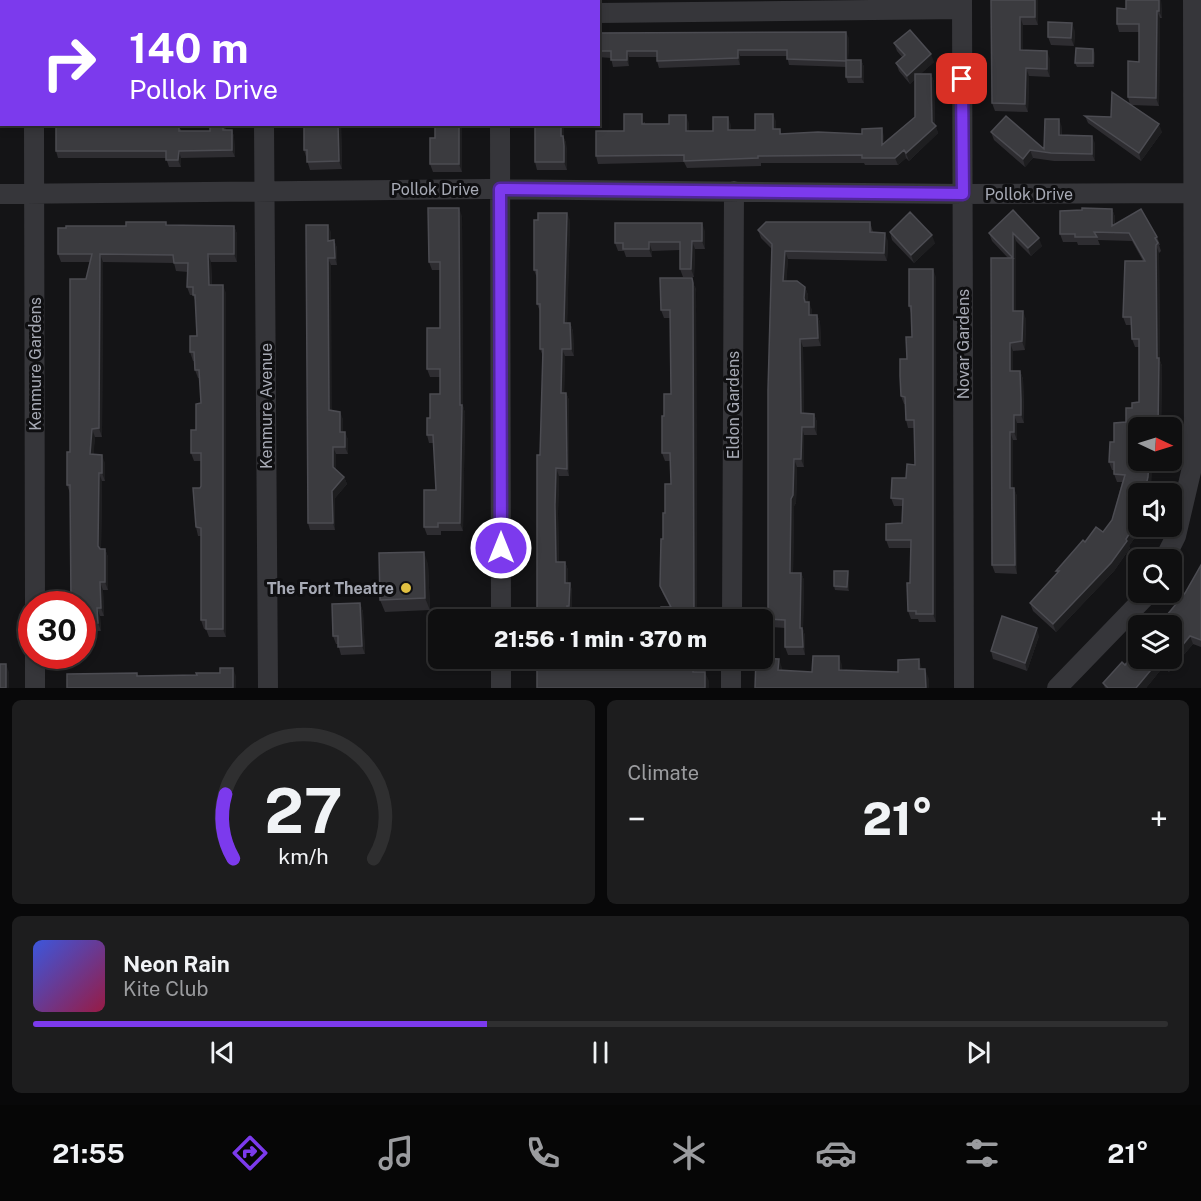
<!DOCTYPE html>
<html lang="en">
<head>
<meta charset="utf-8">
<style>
  :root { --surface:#0f0f10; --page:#1d1d1e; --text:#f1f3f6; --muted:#9b9c9f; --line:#2f2f30; --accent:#7c3aed }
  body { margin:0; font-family:"Public Sans",sans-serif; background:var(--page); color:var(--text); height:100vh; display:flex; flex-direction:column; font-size:22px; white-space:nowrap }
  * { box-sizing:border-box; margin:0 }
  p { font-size:20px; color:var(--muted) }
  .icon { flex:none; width:33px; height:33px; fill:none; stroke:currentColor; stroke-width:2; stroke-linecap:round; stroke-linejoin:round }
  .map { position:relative; height:688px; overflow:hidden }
  .details { display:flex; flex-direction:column; gap:12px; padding:12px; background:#080809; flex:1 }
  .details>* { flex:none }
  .top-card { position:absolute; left:0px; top:0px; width:600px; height:126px; box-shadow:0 3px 9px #0003,0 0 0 2px var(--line); background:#7c3aed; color:#fff; overflow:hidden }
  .needle { width:39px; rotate:94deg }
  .controls { position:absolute; left:1128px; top:417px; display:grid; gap:12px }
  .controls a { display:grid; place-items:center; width:54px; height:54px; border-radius:9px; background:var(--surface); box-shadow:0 3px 9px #0003,0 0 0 2px var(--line); font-size:30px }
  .speed { position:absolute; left:18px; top:591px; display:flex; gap:12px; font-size:30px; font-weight:700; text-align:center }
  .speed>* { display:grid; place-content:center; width:78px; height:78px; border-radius:50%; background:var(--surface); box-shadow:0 3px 9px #0003,0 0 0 2px var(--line); line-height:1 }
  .speed .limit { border:9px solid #d22; background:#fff; color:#111 }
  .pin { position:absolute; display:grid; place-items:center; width:51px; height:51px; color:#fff; margin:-26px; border-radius:12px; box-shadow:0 3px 9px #0006 }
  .me { position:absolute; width:66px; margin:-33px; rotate:0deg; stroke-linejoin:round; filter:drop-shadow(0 0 4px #0008) }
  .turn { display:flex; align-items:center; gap:21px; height:126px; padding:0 30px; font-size:27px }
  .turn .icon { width:78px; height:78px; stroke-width:2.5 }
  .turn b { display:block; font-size:42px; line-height:51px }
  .big { font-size:45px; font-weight:800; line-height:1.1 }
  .details .widget { flex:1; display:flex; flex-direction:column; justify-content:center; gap:9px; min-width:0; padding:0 21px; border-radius:9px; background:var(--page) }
  .details .dial { align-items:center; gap:0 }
  .dial svg { height:156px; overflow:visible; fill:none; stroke:var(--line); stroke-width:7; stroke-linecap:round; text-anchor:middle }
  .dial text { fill:var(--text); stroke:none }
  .song { display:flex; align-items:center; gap:18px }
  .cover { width:72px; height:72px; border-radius:9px; background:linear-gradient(135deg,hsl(230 70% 55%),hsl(340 70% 35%)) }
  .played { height:6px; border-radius:3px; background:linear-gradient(90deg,var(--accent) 40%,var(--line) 40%) }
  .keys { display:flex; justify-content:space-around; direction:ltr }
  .heat { display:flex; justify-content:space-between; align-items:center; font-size:33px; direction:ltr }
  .details .tiles { flex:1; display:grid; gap:12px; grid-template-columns:1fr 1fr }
  .widget:last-child { grid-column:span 2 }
  .trip { position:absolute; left:428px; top:609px; width:345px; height:60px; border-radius:9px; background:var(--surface); box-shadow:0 3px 9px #0003,0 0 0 2px var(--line); font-weight:800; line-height:60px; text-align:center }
  .tab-bar { display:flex; height:96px; justify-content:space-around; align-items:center; background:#060606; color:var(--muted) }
  .tab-bar .icon { width:42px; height:42px }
  .tab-bar .selected { color:var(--accent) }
  .tab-bar b { font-size:27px; color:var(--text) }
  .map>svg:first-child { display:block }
</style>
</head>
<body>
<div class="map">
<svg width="1201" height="688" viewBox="0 0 1201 688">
  <rect width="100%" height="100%" fill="#141416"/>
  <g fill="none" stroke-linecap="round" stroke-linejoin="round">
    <!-- street -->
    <path stroke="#36363a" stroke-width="20" d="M33 0V2
      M264 0V2
      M499 0V2
      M962 0 964 688
      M598 13 962 9
      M34 124 35 604
      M264 124 268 688
      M500 124 501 620
      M0 194 488 189 963 194 1193 193
      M1164 560 1176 536 1194 459 1193 0
      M732 620 734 191
      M35 656V688
      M501 658V688
      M731 688V658
      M1057 688 1144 598 1147 592"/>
  </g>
  <!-- wall -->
  <path fill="#2e2d31" d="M991 0H1038V25H1023V50L1050 59V77L1029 76 1028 112 995 111 992 103Z
    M1126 0H1161L1162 18H1160L1159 106 1131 105 1162 132 1141 161 1088 123 1085 116 1111 117 1130 105 1128 97 1139 62V32H1119L1117 24 1126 9Z
    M1075 31 1074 46 1051 45 1048 37Z
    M598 33 849 38 848 60H861L864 67V83H848L846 77V67L789 65 787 56H740V65L659 68 657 61V57H629V66L613 67 611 58 598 57Z
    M894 43 934 62 920 74H931L934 82 935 125 938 133 909 161 906 158 898 165H865L864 163H761V166L687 168 684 162 598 164 596 156 624 131 645 122V124L689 123V131H713L731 125V130H755L776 121V129H780L781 134 884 136V142L915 117V79L910 84 899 71 896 63 902 57 897 51Z
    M1095 53 1094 67H1077L1075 63Z
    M210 124H224L226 130H232L234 137 235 157 181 158V167H169L166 158H58L56 151 181 129V131H210Z
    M304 124H341L342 169 310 170 304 150Z
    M435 124H462V172H433L430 164 435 138Z
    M1062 127V135L1095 143V161H1054L1033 158 1025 167 994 140 991 132 1044 149Z
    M564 138 566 143 567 154V170H537L535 162Z
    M1112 209 1115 217V224L1157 237 1160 245H1159L1161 251 1159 253 1160 361 1162 366 1161 428H1138V460H1152L1151 485 1149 494H1138V533L1129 546 1130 548 1114 571 1056 632 1033 611 1030 603 1057 573 1056 571 1085 542 1103 532 1112 520 1122 482H1117L1114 474V470H1112L1109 462 1114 442 1126 422 1132 408 1139 402V347H1135L1132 339V325H1126L1123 317 1143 261 1132 241 1098 240 1100 245H1078L1077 242H1063L1060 234Z
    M1013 210 1042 246 1031 256 1016 241V311L1026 319 1025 350 1013 351V371H1020L1023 379 1024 407V423H1017V440H1013V488L1017 496V574L995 573 992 565 1008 258 992 241 989 233Z
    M462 216 463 406 465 413 463 531H441V535H427L424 527 436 490 434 443H429L427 435 430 418 440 394V377H430L427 369 440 328V270H432L429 262Z
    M570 220 567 323H570L573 331 574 356H565L564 393H566L569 400V476H559L558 513 559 562H565L568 570V583H570L572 591V613L537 620 543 356 540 349V311L537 304V278L534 270Z
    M870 222 873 232 888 241 887 261 788 259 786 281 805 287 808 295 807 302 812 310V315H817L820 322 821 346 803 347 804 413 814 414 817 422V435H804V467H797L796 503 794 506 793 573H801L804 580 803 629 805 636V655H788L785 647V628L771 627 768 619 772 249 761 238 758 230Z
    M167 225 234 226 237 234V262H211L212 285 226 293V637H209L206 629H204L201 620V536H198L196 527 200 488 201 486V461H194L191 453 201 403 200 378H198L195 370 194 361H193L190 352 197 336 195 300 193 295H190L187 287 188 272 176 271 174 263 103 262 102 437H95L93 455 105 463V481H102L101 549H105L108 557V590H103L104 616H100L101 631H82V604L70 493 67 485 70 452 90 262H61L58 254 126 226Z
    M705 231V249H695L694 277H683L680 269V250L652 251V257H626L624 251H618L615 243Z
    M331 232V241L334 240 337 248V265H331V410L343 419V432L348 439V454H336V470L344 477 347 484 335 498V530H310L308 523Z
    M890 232 935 243 914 263 892 240Z
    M936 277V622H919L918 619H911L908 611 910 583 911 548H889L886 540 902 523 903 506H894L891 498 906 478 915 465V428H908L906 420 905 404H904L901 396 912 337 911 313 909 306Z
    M695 286 696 291 697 620H661L670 607 663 594 660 586 665 513 671 484V461H665L662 453 664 416 671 394 670 318H664L661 310Z
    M428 564 430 610 385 612 380 600Z
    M1201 565V647L1193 644 1169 672 1163 667 1146 688H1105L1103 683 1125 665 1185 593Z
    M848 571 849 576V591L835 590 834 586Z
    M360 603 363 612 365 654 341 655 338 644H336L333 636Z
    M1039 636 1027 671 993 659 991 651Z"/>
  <!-- shaded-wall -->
  <path fill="#1e1e20" d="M1035 0H1038V25L1035 17Z
    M1159 0H1161L1162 18 1159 11Z
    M1157 11 1160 18 1159 106 1156 98Z
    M1020 17 1023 25V58L1020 50Z
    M1072 23 1075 31 1074 46 1071 38Z
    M846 32 849 38 848 67 846 60Z
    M1093 49 1095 53 1094 67 1093 63Z
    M738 50 740 56V65L738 58Z
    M627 51 629 57V66L627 60Z
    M1047 51 1050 59V77L1047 69Z
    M931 54 934 62 910 84 907 76Z
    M861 60 864 67V83L861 77Z
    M1026 68 1029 76 1028 112 1025 104Z
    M931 74 934 82 935 126H936L938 133 909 161 906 153 932 122Z
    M773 114 776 121V137L773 129Z
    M686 115 689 123V138L686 131Z
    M728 117 731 125V138L728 130Z
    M1059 119 1062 127 1061 143 1059 135Z
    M338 124H341L342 169 339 161Z
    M459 124H462V172L459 164Z
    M561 124H564V138L566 143 567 154V170L564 162 561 136Z
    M1159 124 1162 132 1141 161 1139 153Z
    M882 128 884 136 885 152 882 145Z
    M232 130 234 137 235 157 232 150Z
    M1092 136 1095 143V161L1092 154Z
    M904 150 906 158 898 165 895 158Z
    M1030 150 1033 158 1025 167 1023 159Z
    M179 151 181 158V167L178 160Z
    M459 208 462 216 463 406 465 413 463 531 460 523Z
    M1112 209 1115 217 1114 234 1112 226Z
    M567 213 570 220 567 331 564 323Z
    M702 223 705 231V249L702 241Z
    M328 225 331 232V248L328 241Z
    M234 226 237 234V262L234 254Z
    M885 233 888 241 887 261 884 253Z
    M1013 233 1016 241V319L1013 311Z
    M932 235 935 243 914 263 911 255Z
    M1039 238 1042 246 1031 256 1028 248Z
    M334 240 337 248V265L335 258Z
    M692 241 695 249 694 277 691 269Z
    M649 242 652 251V257L649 249Z
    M1156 245 1159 253 1160 361 1162 366 1161 428H1158Z
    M785 251 788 259 786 289 783 281Z
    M100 254 103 262 102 437 99 428Z
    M208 254 211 262 212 293 209 285Z
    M328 258 331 265 332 417 329 410Z
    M933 269 936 277V622L933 614Z
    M692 278 696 291 697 620H694Z
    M223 285 226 293V637L223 629Z
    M805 287 808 295 807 306 804 298Z
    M809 302 812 310V323L809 315Z
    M1023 311 1026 319 1025 350 1022 341Z
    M817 315 820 322 821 346 818 338Z
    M570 323 573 331 574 356 571 349Z
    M800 339 803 347 804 421 801 413Z
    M1010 343 1013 351V379L1010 371Z
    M562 349 565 356 564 400 561 393Z
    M1020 371 1023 379 1024 423 1021 415Z
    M566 393 569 400V476L567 469Z
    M340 412 343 419V440L340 432Z
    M814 414 817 422V435L814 427Z
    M1014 415 1017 423V440L1014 432Z
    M802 427 804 435V467L801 459Z
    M92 429 95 437 93 463 90 454Z
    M345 432 348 439V454L345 447Z
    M1010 432 1013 440V496L1010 488Z
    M333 447 336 454V474L333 467Z
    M102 455 105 463V481L102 473Z
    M794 459 797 467 796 503 794 506 793 580 790 573 791 499Z
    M1149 460H1152L1151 485 1149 494H1144Z
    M556 468 559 476 558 513 559 570 556 562 555 505Z
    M99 473 102 481 101 554 98 546Z
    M344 477 347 484 335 498V530L333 523 332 491Z
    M1014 488 1017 496V574L1015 565Z
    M1138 513V526H1140L1138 533 1129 546 1130 548 1114 571 1056 632 1053 624 1126 539Z
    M105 549 108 557V590L105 582Z
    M424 552 428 564 430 610 425 598Z
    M565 562 568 570V591L565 583Z
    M848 571 849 576V591L847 587Z
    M801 573 804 580 803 629 805 636V655L803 647 800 628Z
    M100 582 103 590 104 616 101 608Z
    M570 583 572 591V613L569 606Z
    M360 603 363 612 365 654 362 646Z
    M567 606 570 613V620H567Z
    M97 608 100 616 101 631 98 623Z
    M1037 628 1039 636 1027 671 1025 663Z
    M1190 636 1193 644 1169 672 1166 664Z
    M839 656 842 665 843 679 839 670Z
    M779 659 782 668V680L778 670Z
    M919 659 922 669H919Z
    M1160 659 1163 667 1146 688H1136Z
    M693 660 697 669V681L693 672Z
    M6 664 9 672V688H6Z
    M233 668 236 676V688H233Z
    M925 669 929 679V688H926Z
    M705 672 709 681V688H705Z"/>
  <!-- building -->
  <path fill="#3b3b3f" stroke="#4c4c52" stroke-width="1.5" d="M63 0H98V2H63Z
    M191 0H219V2H191Z
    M302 0H325V2H302Z
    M440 0H459V2H440Z
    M991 0H1035V17H1020V50L1047 51V69L1026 68 1025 104 992 103Z
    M1126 0H1159V11H1157L1156 98 1128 97V61L1139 62V24H1117V8L1126 9Z
    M1048 22 1072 23 1071 38 1048 37Z
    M910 30 931 54 907 76 896 63 905 55 894 43Z
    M846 32V60H861V77H846V61L787 59V50H738V58L657 61V51H627V60H611V51H598V33Z
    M1076 48 1093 49V63H1075Z
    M915 74H931L932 122 936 126 906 153 904 150 895 158H862V155L758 156V158L684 161V155L596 156V131H624V114H642V124H669V115H686V131H713V117H728V130H755V114H773V129H780V134L818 132 862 134V129L882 128V145L915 117Z
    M1112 92 1159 124 1139 153 1085 116 1111 117Z
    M1006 116 1044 149 1045 119H1059V135L1092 136V154L1051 153 1030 150 1023 159 991 132Z
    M56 124H179V131H210V124H223V130H232V150L179 151 178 160H166V151H56Z
    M304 124H338L339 161 307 162V150H304Z
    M435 124H459V164H430V138H435Z
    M535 124H561V136H563L564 146V162H535Z
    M428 208H459L460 405H462L460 523H438V527H424V490H436L433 435H427V418H430V394H440V369H427V328H440V262H429Z
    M1082 208 1112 209V226L1141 209 1157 237 1155 238 1158 243 1156 245 1157 358H1159L1158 428H1138V460H1149L1148 477 1144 494H1138V513L1135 525 1126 539 1127 541 1111 563 1053 624 1030 603 1059 571H1056L1083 540 1085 542 1096 527 1103 532 1112 520 1125 475 1114 474V462H1109L1110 442H1114V423L1126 422V408H1132V403L1139 402V339H1132L1131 317H1123L1125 261H1145L1129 233 1094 232 1097 237H1075V234H1060V211L1082 210Z
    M1013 210 1039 238 1028 248 1013 233V311H1023L1022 341 1010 343V371H1020L1021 399V415H1014V432H1010V488H1014L1015 565H992L991 258H1013L989 233Z
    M910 212 932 235 911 255 890 232Z
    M538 213H567L564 323H570L571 349H562L561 393H566L567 469 556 468 555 505 556 562H565V583H570L569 606H567V620H537V455H540L543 349H540V304H537V270H534V220H538Z
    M126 222H166V225L234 226V254H208L209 285H223V629H206V620H201V528L196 527 193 488H200L201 486V453H191V430H196V404L201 403 199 370H195L194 352H190V336H197L195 295H193V287H187L188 263H174L173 255 100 254 99 428 92 429 90 454 102 455V473H99L98 546 100 549H105V582H100L101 608H97L98 623H82V604H71L70 485H67V452H70V279H86L92 254H58V228H66V226H126Z
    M766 222H870V232L885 233 884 253 785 251 783 281H797L805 287 804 298 805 302H809V315H817L818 338 800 339 801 413 814 414V427H802L801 459H794L793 495 791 499 790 573H801L800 628H802L803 647H785V620L768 619V390L772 244 758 230Z
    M615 223H702V241H692L691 269H680V242H649V249H623V243H615Z
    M306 225H328V241L334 240 335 258H328L329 410 340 412V432H345V447H333V467L344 477 332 491 333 523H308Z
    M909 269H933V614H916V611H908L907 583H910L911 540H886V524L902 523 903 499 891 498 892 478H906L907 464 915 465 914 420H906L905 397 901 396 900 376V359H907L906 337H912L911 306H909Z
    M660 278H692L693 283 694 620H661V607H671L660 586 661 539H663V513H665V484H671L670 453H662V416H664V394H671L670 310H661Z
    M424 552 425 598 380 600 379 553Z
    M1201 565V640L1190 636 1172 658V626H1158L1185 593Z
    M834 571H848L847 587 834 586Z
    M360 603 362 646 338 647V636H333L332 604Z
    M1002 616 1037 628 1025 663 991 651Z
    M1138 648V658H1171L1166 664 1160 659 1136 688H1108L1103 683 1122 662 1125 665Z
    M813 656H839V670L898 672V660L919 659V669H925L926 688H755L756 658 779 659 778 670 812 672Z
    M537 659H562L563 664H592V669L623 670 667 669V659L693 660V672H705V688H537Z
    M0 664H6V688H0Z
    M220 668H233V688H67V674L137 673V676L197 675 196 673H220Z"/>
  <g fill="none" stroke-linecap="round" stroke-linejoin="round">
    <defs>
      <path id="route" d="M501 548 500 189 963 194 962 79"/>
    </defs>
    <!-- route casing -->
    <use href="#route" stroke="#51269a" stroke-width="15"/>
    <!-- route -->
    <use href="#route" stroke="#7c3aed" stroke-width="10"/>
  </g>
  <!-- markers -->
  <circle fill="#e1c041" stroke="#0f0f11" stroke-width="2" cx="406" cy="588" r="6"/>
  <g text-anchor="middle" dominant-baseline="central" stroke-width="6" stroke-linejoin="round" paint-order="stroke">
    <!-- street labels -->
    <g font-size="16" fill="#a7aab5" stroke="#0f0f11">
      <text x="435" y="189">Pollok Drive</text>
      <text x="1029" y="194">Pollok Drive</text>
      <text transform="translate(963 344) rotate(-90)">Novar Gardens</text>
      <text transform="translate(35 364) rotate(-90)">Kenmure Gardens</text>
      <text transform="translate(733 405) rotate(-90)">Eldon Gardens</text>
      <text transform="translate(266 406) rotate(-90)">Kenmure Avenue</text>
    </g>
    <!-- poi labels -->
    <g font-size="16" font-weight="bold" fill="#a7aab5" stroke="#0f0f11" text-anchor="end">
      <text x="394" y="588">The Fort Theatre</text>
    </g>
  </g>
</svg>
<div class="controls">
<a><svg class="needle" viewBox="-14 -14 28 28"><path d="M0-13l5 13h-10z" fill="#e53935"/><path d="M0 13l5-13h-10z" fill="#9b9c9f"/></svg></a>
<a><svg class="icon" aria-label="sound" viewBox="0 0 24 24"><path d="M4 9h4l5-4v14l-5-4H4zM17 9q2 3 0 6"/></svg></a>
<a><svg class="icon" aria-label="search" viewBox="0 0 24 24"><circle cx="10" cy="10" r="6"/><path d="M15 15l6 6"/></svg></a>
<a><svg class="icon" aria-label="layers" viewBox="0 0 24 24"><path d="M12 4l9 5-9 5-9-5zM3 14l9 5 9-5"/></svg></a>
</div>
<div class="speed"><div class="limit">30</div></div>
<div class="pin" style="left:962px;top:79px;background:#d93025"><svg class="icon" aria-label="arrive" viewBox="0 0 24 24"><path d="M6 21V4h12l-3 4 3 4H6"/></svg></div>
<svg class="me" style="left:501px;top:548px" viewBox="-20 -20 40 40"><circle r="17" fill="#7c3aed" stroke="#fff" stroke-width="3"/><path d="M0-11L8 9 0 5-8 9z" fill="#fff"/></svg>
<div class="trip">21:56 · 1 min · 370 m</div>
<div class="top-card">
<div class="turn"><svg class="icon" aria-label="right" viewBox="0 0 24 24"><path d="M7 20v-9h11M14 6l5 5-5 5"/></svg><div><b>140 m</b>Pollok Drive</div></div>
</div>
</div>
<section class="details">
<div class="tiles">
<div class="widget dial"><svg viewBox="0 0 100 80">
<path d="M14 69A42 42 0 1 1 86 69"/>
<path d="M14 69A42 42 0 0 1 10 36" stroke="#7c3aed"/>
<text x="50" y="56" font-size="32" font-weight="700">27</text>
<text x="50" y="72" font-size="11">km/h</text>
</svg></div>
<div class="widget"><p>Climate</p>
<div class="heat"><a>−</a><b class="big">21°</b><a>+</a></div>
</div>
<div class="widget">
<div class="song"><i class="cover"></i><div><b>Neon Rain</b><p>Kite Club</p></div></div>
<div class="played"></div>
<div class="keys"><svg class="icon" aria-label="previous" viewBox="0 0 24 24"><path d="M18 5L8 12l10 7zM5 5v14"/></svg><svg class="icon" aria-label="pause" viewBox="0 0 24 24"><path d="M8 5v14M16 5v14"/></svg><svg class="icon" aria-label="next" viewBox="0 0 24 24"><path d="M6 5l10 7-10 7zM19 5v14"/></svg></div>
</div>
</div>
</section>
<nav class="tab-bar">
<b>21:55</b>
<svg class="icon selected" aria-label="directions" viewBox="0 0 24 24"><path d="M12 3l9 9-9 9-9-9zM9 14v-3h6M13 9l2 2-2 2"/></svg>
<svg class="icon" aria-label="music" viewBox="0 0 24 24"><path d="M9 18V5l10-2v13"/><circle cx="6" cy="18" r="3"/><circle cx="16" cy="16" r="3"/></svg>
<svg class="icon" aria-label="phone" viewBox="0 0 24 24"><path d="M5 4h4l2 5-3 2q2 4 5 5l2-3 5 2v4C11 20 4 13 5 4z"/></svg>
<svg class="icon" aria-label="climate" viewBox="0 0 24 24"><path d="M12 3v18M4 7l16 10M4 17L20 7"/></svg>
<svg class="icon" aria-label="car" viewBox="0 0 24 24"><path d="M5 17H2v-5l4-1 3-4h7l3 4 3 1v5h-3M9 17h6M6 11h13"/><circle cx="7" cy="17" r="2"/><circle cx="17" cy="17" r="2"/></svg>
<svg class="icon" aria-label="filters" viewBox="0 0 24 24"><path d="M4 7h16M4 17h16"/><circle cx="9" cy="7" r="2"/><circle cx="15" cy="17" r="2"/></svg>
<b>21°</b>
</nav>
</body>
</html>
